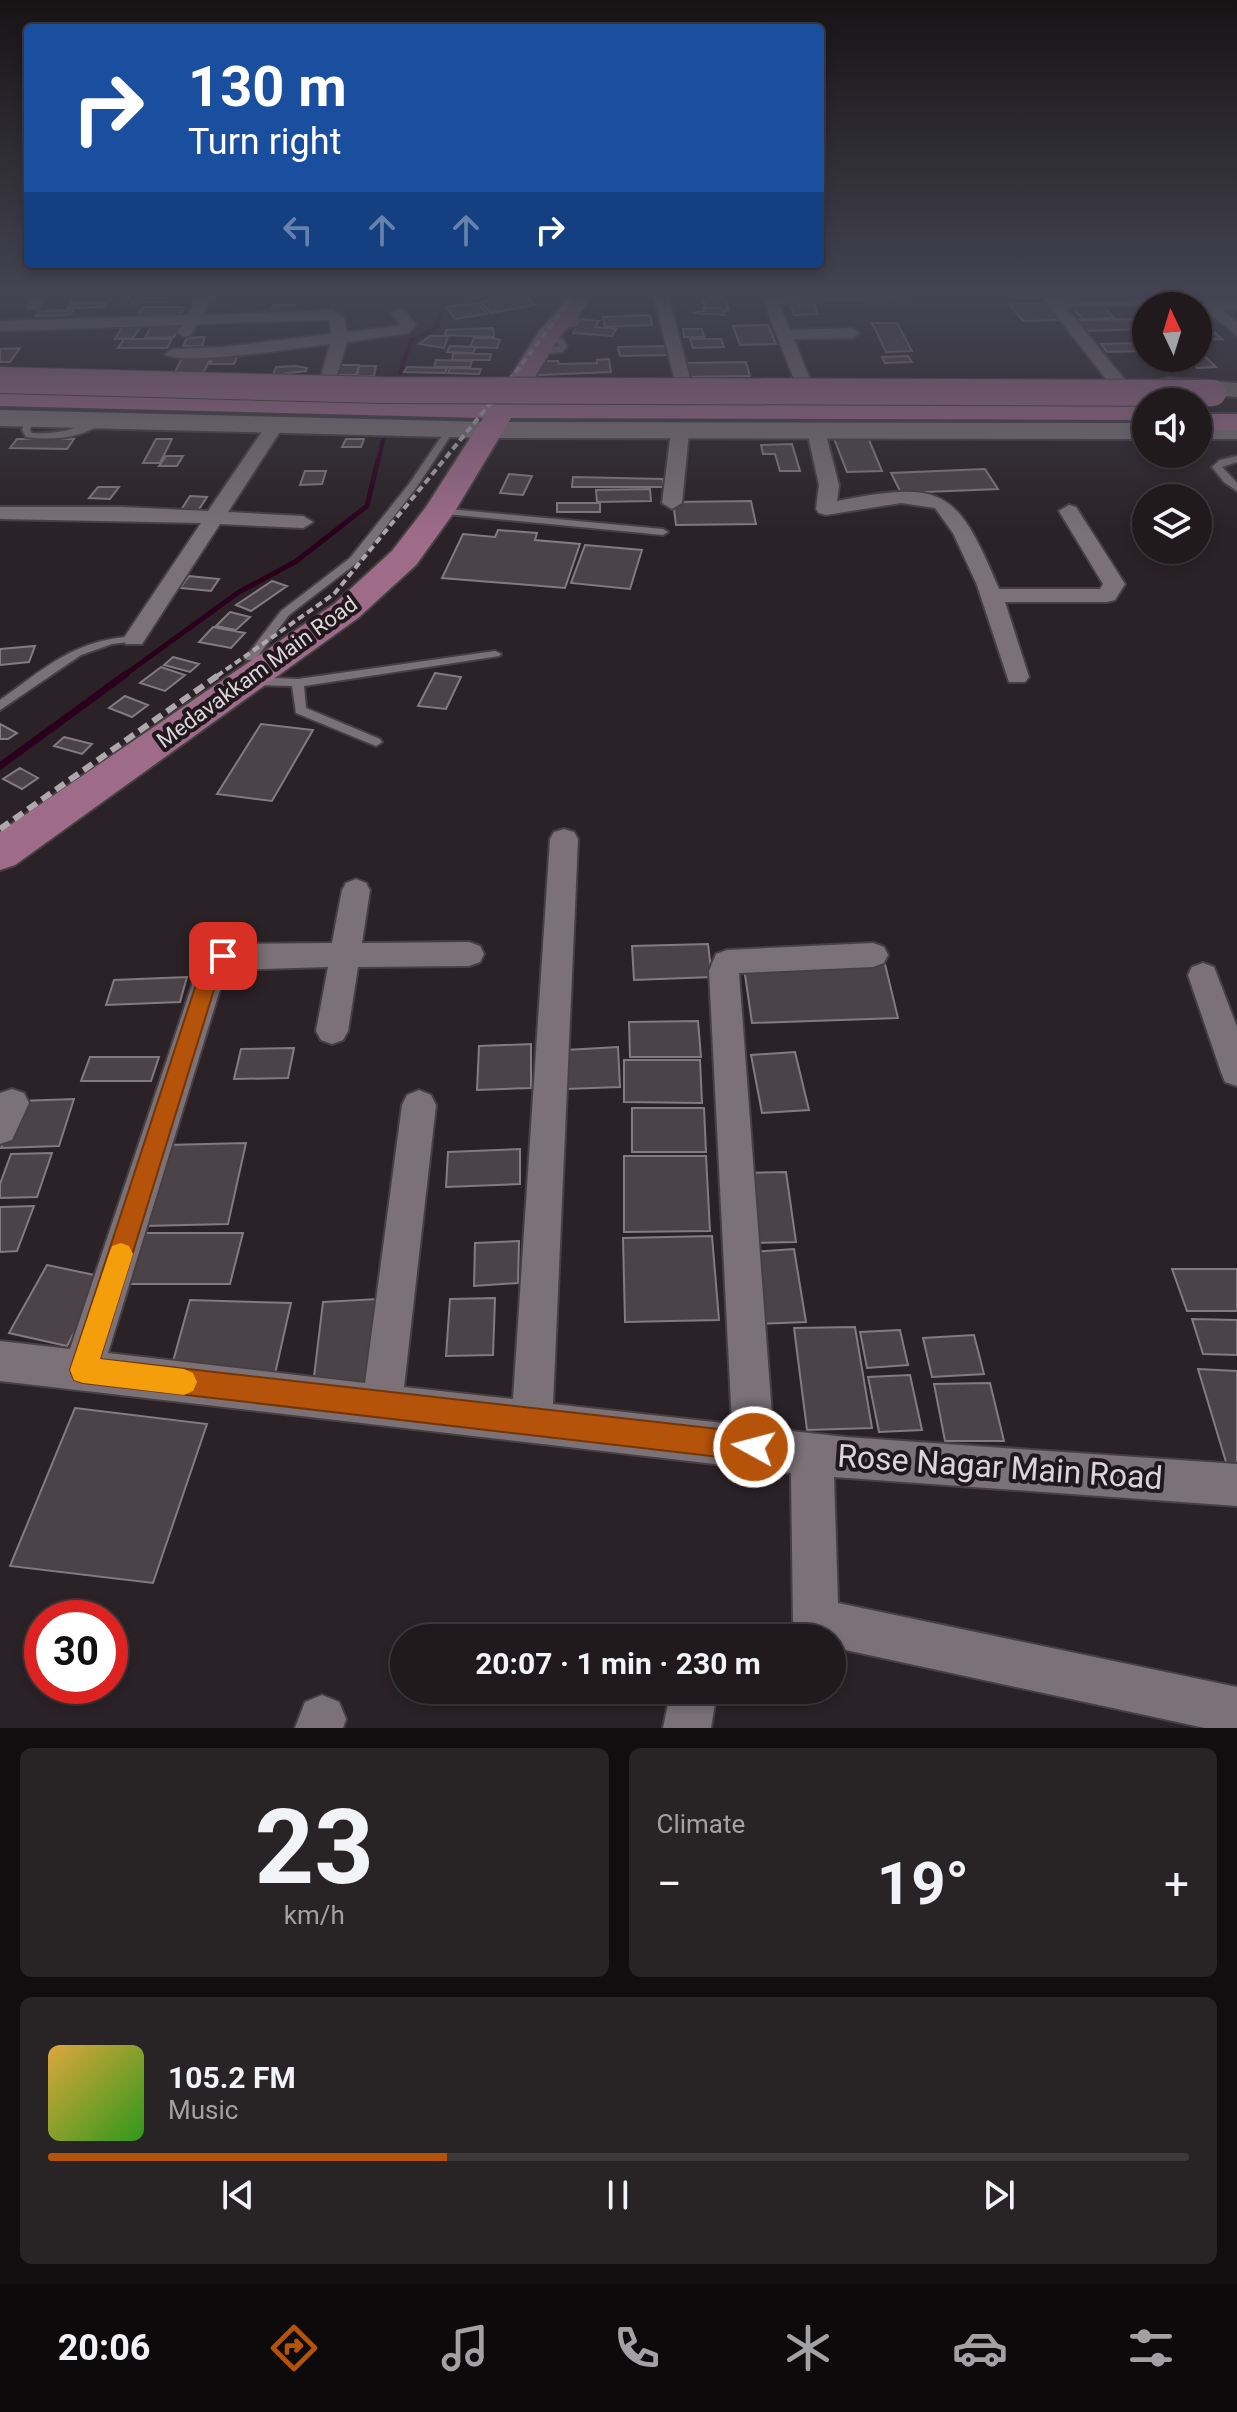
<!DOCTYPE html>
<html lang="en">
<head>
<meta charset="utf-8">
<style>
  :root { --surface:#201a1c; --page:#282325; --text:#f1f3f6; --muted:#a2a1a3; --line:#3d383b; --accent:#b45309 }
  body { margin:0; font-family:Roboto,sans-serif; background:var(--page); color:var(--text); height:100vh; display:flex; flex-direction:column; font-size:30px; white-space:nowrap }
  * { box-sizing:border-box; margin:0 }
  p { font-size:26px; color:var(--muted) }
  .icon { flex:none; width:44px; height:44px; fill:none; stroke:currentColor; stroke-width:2; stroke-linecap:round; stroke-linejoin:round }
  .map { position:relative; height:1728px; overflow:hidden }
  .panel { display:flex; flex-direction:column; gap:20px; padding:20px; background:#120e0f; flex:1 }
  .panel>* { flex:none }
  .banner { position:absolute; left:24px; top:24px; width:800px; height:244px; border-radius:8px; box-shadow:0 4px 12px #0003,0 0 0 2px var(--line); background:#1a4fa0; color:#fff; overflow:hidden }
  .needle { width:52px; rotate:356deg }
  .tools { position:absolute; left:1132px; top:292px; display:grid; gap:16px }
  .tools a { display:grid; place-items:center; width:80px; height:80px; border-radius:50%; background:var(--surface); box-shadow:0 4px 12px #0003,0 0 0 2px var(--line); font-size:40px }
  .speed { position:absolute; left:24px; top:1600px; display:flex; gap:16px; font-size:40px; font-weight:700; text-align:center }
  .speed>* { display:grid; place-content:center; width:104px; height:104px; border-radius:50%; background:var(--surface); box-shadow:0 4px 12px #0003,0 0 0 2px var(--line); line-height:1 }
  .speed .limit { border:12px solid #d22; background:#fff; color:#111 }
  .pin { position:absolute; display:grid; place-items:center; width:68px; height:68px; color:#fff; margin:-34px; border-radius:16px; box-shadow:0 4px 12px #0006 }
  .me { position:absolute; width:88px; margin:-44px; rotate:277deg; stroke-linejoin:round; filter:drop-shadow(0 0 6px #0008) }
  .turn { display:flex; align-items:center; gap:28px; height:168px; padding:0 32px; font-size:36px }
  .turn .icon { width:104px; height:104px; stroke-width:2.5 }
  .turn b { display:block; font-size:56px; line-height:68px }
  .lanes { display:flex; align-items:center; height:76px; padding:0 32px; background:#0003; justify-content:center; gap:40px; direction:ltr }
  .lanes .off { opacity:.35 }
  .big { font-size:60px; font-weight:700; line-height:1.1 }
  .panel .widget { flex:1; display:flex; flex-direction:column; justify-content:center; gap:12px; min-width:0; padding:0 28px; border-radius:12px; background:var(--page) }
  .panel .dial { align-items:center; gap:0 }
  .dial b { font-size:104px; line-height:1 }
  .song { display:flex; align-items:center; gap:24px }
  .cover { width:96px; height:96px; border-radius:12px; background:linear-gradient(135deg,hsl(40 70% 55%),hsl(110 70% 35%)) }
  .played { height:8px; border-radius:4px; background:linear-gradient(90deg,var(--accent) 35%,var(--line) 35%) }
  .keys { display:flex; justify-content:space-around; direction:ltr }
  .heat { display:flex; justify-content:space-between; align-items:center; font-size:44px; direction:ltr }
  .panel .tiles { flex:1; display:grid; gap:20px; grid-template-columns:1fr 1fr }
  .widget:last-child { grid-column:span 2 }
  .trip { position:absolute; left:390px; top:1624px; width:456px; height:80px; border-radius:40px; background:var(--surface); box-shadow:0 4px 12px #0003,0 0 0 2px var(--line); font-weight:700; line-height:80px; text-align:center }
  .tab-bar { display:flex; height:128px; justify-content:space-around; align-items:center; background:#0d0a0b; color:var(--muted) }
  .tab-bar .icon { width:56px; height:56px }
  .tab-bar .current { color:var(--accent) }
  .tab-bar b { font-size:36px; color:var(--text) }
  .map>svg:first-child { display:block }
</style>
</head>
<body>
<div class="map">
<svg width="1237" height="1728" viewBox="0 0 1237 1728">
  <rect width="100%" height="100%" fill="#2a2226"/>
  <g fill="none" stroke-linecap="round" stroke-linejoin="round">
    <!-- stream-far2 -->
    <path stroke="#2a001c" stroke-width="4" d="M400 373 411 340 436 329 441 308 457 299 490 292
      M378 462 383 440"/>
    <!-- stream-far1 -->
    <path stroke="#2a001c" stroke-width="5" d="M123 676 239 592 295 562 367 506 378 460"/>
    <!-- stream -->
    <path stroke="#2a001c" stroke-width="7" d="M0 766 126 674"/>
  </g>
  <!-- building -->
  <path fill="#4c4348" stroke="#847a7f" stroke-width="2" d="M529 292 532 295 525 296 535 305 491 313 480 302Z
    M113 296 109 302 71 303 74 297Z
    M134 298H168L165 302 131 303Z
    M710 298H720L726 301 729 310 724 311 725 315 693 313 704 311 703 308H721L705 307 703 302Z
    M107 303 104 307 68 308 71 304Z
    M478 303 487 314 455 319 446 307Z
    M1052 303 1066 320 1023 321 1009 304Z
    M273 305H295L291 315H269Z
    M790 305H815L818 314 794 315Z
    M143 307H184L176 321H134Z
    M1104 307 1114 318 1083 319 1073 308Z
    M74 310 70 315 36 316 40 311Z
    M650 315 652 325 605 327 603 317Z
    M1198 317 1222 339 1198 340Z
    M581 319 599 321 595 327 616 329 612 336 573 333Z
    M1139 319 1146 329 1085 331 1076 320Z
    M872 323H897L912 351 886 352Z
    M123 325H142L133 338 115 339Z
    M180 325 174 337 145 338 151 326Z
    M768 325 776 344 740 345 733 326Z
    M493 328 494 337 445 335 446 330Z
    M683 329H702L704 337H684Z
    M430 336H448L444 348 419 344Z
    M205 337 202 346H183L187 338Z
    M474 338H493L500 340 497 348 470 347Z
    M124 339H172L167 348H118Z
    M690 339H721L724 347 693 348Z
    M1136 343 1143 351 1107 352 1101 344Z
    M450 346 476 347 473 353 447 352Z
    M671 346 672 355 620 356 618 347Z
    M20 348 10 362H0V349Z
    M1198 350 1216 367 1197 368 1187 358H1198Z
    M453 353 491 354 490 360H452Z
    M908 356 912 362 885 363 882 357Z
    M211 357 204 372H175L182 358Z
    M213 357H237L234 364H210Z
    M609 359 611 372 539 375 538 361H558L559 364 597 363V360Z
    M436 360 472 361 470 367H434Z
    M746 362 750 376 690 377 687 363Z
    M336 365H359L356 375H333Z
    M296 366 307 368 306 371 273 375 276 367Z
    M359 366H376L374 376H357Z
    M407 367 447 368 445 373 404 372Z
    M450 368 481 369 479 374 448 373Z
    M867 435 882 471 847 472 833 436Z
    M17 439H74L67 449 10 448Z
    M156 439H172L160 463H143Z
    M346 439H364L361 447H342Z
    M792 444 800 471H780L775 454H763L761 445Z
    M166 456H183L177 466H159Z
    M985 469 998 489 901 493 891 473Z
    M305 471H326L322 484 300 485Z
    M509 474 532 476 523 495 500 493Z
    M573 477 663 479 664 487H572Z
    M98 487H119L110 499 89 498Z
    M650 489 651 501 597 502 596 490Z
    M190 496 207 497 196 514 179 513Z
    M751 501 756 524 676 525 673 502Z
    M557 503H600V512H557Z
    M498 530 537 533 535 540 580 544 565 588 442 578 463 534 495 537Z
    M585 545 642 550 630 589 571 583Z
    M189 576 219 579 211 591 180 588Z
    M272 581 287 586 251 611 236 605Z
    M230 612 250 617 236 630 216 626Z
    M213 627 245 633 231 648 199 642Z
    M35 646 29 662 0 665V649Z
    M173 657 199 664 190 672 164 665Z
    M161 667 185 675 165 691 140 683Z
    M435 673 461 677 446 709 418 706Z
    M125 696 148 705 132 717 109 708Z
    M0 724 17 733 8 739H0Z
    M261 724 313 730 272 801 217 794Z
    M64 737 92 744 82 754 54 746Z
    M20 768 38 778 22 789 3 779Z
    M708 944 712 977 634 980 632 946Z
    M885 964 898 1018 752 1023 744 968Z
    M187 977 180 1002 106 1005 114 980Z
    M698 1021 701 1057H630L629 1022Z
    M531 1044V1088L477 1090 479 1046Z
    M618 1047 620 1087 566 1089 565 1050Z
    M294 1048 288 1078 234 1079 241 1049Z
    M795 1052 809 1110 762 1113 751 1055Z
    M90 1057H159L151 1081H81Z
    M624 1060H700L702 1103 624 1102Z
    M74 1099 59 1146 1 1148 19 1101Z
    M632 1108H704L706 1152H632Z
    M246 1143 228 1224 144 1226 166 1145Z
    M520 1149V1184L446 1187 448 1152Z
    M52 1153 37 1197 0 1198V1184L11 1154Z
    M624 1156H706L710 1231 624 1232Z
    M786 1172 796 1242 750 1243 742 1173Z
    M34 1206 17 1251 0 1252V1207Z
    M140 1233H243L230 1284H125Z
    M712 1236 719 1320 625 1322 623 1238Z
    M519 1241 518 1283 474 1286 475 1243Z
    M794 1249 806 1322 759 1324 749 1252Z
    M47 1265 104 1277 67 1346 9 1333Z
    M1172 1269H1237V1311H1187Z
    M495 1298 493 1355 446 1356 450 1299Z
    M378 1299 370 1382 313 1385 323 1302Z
    M190 1300 291 1303 275 1374 170 1372Z
    M1192 1319 1237 1320V1355L1203 1354Z
    M855 1327 872 1428 807 1430 794 1328Z
    M900 1330 908 1365 867 1368 860 1332Z
    M974 1335 984 1374 932 1377 923 1338Z
    M1198 1369 1237 1371V1472H1229Z
    M910 1375 922 1430 879 1432 868 1377Z
    M990 1383 1004 1441H945L934 1384Z
    M75 1408 207 1424 153 1583 10 1566Z"/>
  <g fill="none" stroke-linecap="round" stroke-linejoin="round">
    <defs>
      <path id="lane" d="M1173 300H1176V304L1056 308 1052 306 1056 304Z
        M563 313 579 318 578 326 551 330V326L572 322 563 317Z
        M544 336 563 339 567 346 563 352 535 355V351L559 346 557 343 544 340Z
        M30 417 34 420 30 430 32 433C58 435 76 428 100 419L104 422C83 438 52 441 26 437L22 430 26 420Z
        M448 427 455 429 416 488 358 562 289 615 255 660H247L245 658 281 611 350 558 409 484Z
        M1237 456V462L1222 467 1237 483V491L1224 482 1212 467 1220 460Z
        M439 508 663 529 668 532 663 535 436 513 434 511Z
        M134 636 140 639 138 641 112 644 81 655 0 710V700C48 666 72 641 134 636Z
        M495 651 501 654 499 656 304 686 306 708 380 739 382 742 376 746 296 713 292 686 250 685 244 681 250 677 298 679Z"/>
      <path id="street" d="M37 292H52L39 309H29L26 306Z
        M121 292H135L131 299 126 300 119 296Z
        M202 292H216L203 315 333 310 344 318 347 332 398 326 400 324 391 313 399 308 404 310 416 324 409 333 347 342 336 379 328 384 320 379 330 344C304 347 180 367 165 354L173 349 223 347 331 334 329 320 197 324 191 335 185 337 177 332 182 325 0 331V321L187 315Z
        M653 292H667L691 382 689 386 683 387 675 382Z
        M760 292H774L776 295 854 292 919 294 912 298 779 304 790 330 852 328 860 333 852 338 794 339 811 382 803 387 795 382Z
        M1038 292H1053L1126 381 1128 385 1126 389H1114Z
        M1208 301H1237V309L1222 310 1237 322V335L1203 309 1200 306Z
        M274 422 283 427 228 512 303 516 313 522 303 528 220 524 142 644H126L123 639 201 523 0 519V507H122L208 511 268 423Z
        M816 426 825 431 839 485 837 501C944 480 957 489 999 589H1100L1103 584 1059 511 1069 505 1076 507 1125 584 1115 600 1107 602H1005L1029 677 1025 682H1009L977 585 953 533 935 508 901 503 826 515 819 513 816 509 819 485 807 431Z
        M680 427 689 432 682 503 672 509 662 503 671 432Z
        M564 829 574 832 578 839 553 1404 732 1424 709 971 716 954 727 950 873 943 884 947 888 955 884 963 873 967 739 973 773 1429 846 1437 1237 1464V1506L834 1477 838 1603 1237 1687V1728H1205L832 1647V1638L800 1637 793 1621 791 1473 0 1381V1341L70 1349 202 955 223 944 332 943 342 890 346 883 356 879 366 883 370 890 362 943 469 942 480 946 484 954 480 962 469 966 358 967 348 1031 343 1040 332 1044 321 1040 316 1031 328 967 226 970 108 1353 365 1383 402 1105 407 1095 419 1090 431 1095 436 1105 404 1387 513 1399 550 839 554 832Z
        M1203 963 1214 967 1237 1027V1086L1225 1082 1221 1072 1188 975 1192 967Z
        M12 1089 24 1093 29 1103 12 1140 0 1144V1093Z
        M671 1690H713L716 1697 711 1728H663Z
        M322 1695 339 1702 346 1719 343 1728H295L305 1702Z"/>
      <path id="secondary" d="M1169 378 1237 383V397L1160 390 1157 385 1160 380Z
        M0 410 487 422 1146 423V439L487 438 0 426Z
        M1198 423H1237V439H1198Z"/>
      <path id="primary" d="M573 292H597L558 339 520 402 1146 404V420L511 418 455 511 416 565 358 618 15 865 0 870V832L334 604 392 551 426 507 483 418 0 406V390L494 402 539 331Z
        M1198 414H1237V430H1198Z"/>
    </defs>
    <!-- lane casing -->
    <use href="#lane" stroke="#464043" stroke-width="4"/>
    <!-- street casing -->
    <use href="#street" stroke="#464043" stroke-width="4"/>
    <!-- secondary casing -->
    <use href="#secondary" stroke="#464043" stroke-width="4"/>
    <!-- primary casing -->
    <use href="#primary" stroke="#464043" stroke-width="4"/>
    <!-- lane -->
    <use href="#lane" fill="#7b7176" fill-rule="evenodd"/>
    <!-- street -->
    <use href="#street" fill="#7b7176" fill-rule="evenodd"/>
    <!-- secondary -->
    <use href="#secondary" fill="#7b7176" fill-rule="evenodd"/>
    <!-- primary -->
    <use href="#primary" fill="#9e6c89" fill-rule="evenodd"/>
    <!-- rail-far1 -->
    <path stroke="#aea7ab" stroke-width="4" stroke-dasharray="7 4" stroke-linecap="butt" d="M217 676 334 594 516 372 576 292"/>
    <!-- rail -->
    <path stroke="#aea7ab" stroke-width="6" stroke-dasharray="11 6" stroke-linecap="butt" d="M0 829 220 674"/>
    <defs>
      <path id="primary-bridge" d="M0 380 383 390 1213 393"/>
    </defs>
    <!-- primary-bridge casing -->
    <use href="#primary-bridge" stroke="#464043" stroke-width="28" stroke-linecap="butt"/>
    <!-- primary-bridge -->
    <use href="#primary-bridge" stroke="#9e6c89" stroke-width="26"/>
  </g>
  <!-- sky -->
  <linearGradient id="sky" x2="0" y2="1"><stop stop-color="#171315"/><stop offset="0.55" stop-color="#444452"/><stop offset="1" stop-color="#444452" stop-opacity="0"/></linearGradient>
  <rect width="1237" height="534" fill="url(#sky)"/>
  <!-- route -->
  <path fill="#b45309" stroke="#753606" stroke-width="2" d="M223 948 230 950 233 956 221 967 100 1359 754 1433 764 1437 768 1447 764 1457 754 1461 83 1383 74 1380 70 1370 203 963 206 957Z"/>
  <!-- slow -->
  <path fill="#f59e0b" d="M121 1243 129 1246 133 1254 100 1359 184 1369 193 1373 197 1382 193 1391 184 1395 83 1383 74 1380 70 1370 109 1254 112 1246Z"/>
  <g text-anchor="middle" dominant-baseline="central" stroke-width="8" stroke-linejoin="round" paint-order="stroke">
    <!-- far-street labels -->
    <g font-size="22" fill="#dbd5d8" stroke="#20181d">
      <text transform="translate(257 672) rotate(-36)">Medavakkam Main Road</text>
    </g>
    <!-- near-street labels -->
    <g font-size="32" fill="#dbd5d8" stroke="#20181d">
      <text transform="translate(1000 1467) rotate(4)">Rose Nagar Main Road</text>
    </g>
  </g>
</svg>
<div class="tools">
<a><svg class="needle" viewBox="-14 -14 28 28"><path d="M0-13l5 13h-10z" fill="#e53935"/><path d="M0 13l5-13h-10z" fill="#a2a1a3"/></svg></a>
<a><svg class="icon" aria-label="sound" viewBox="0 0 24 24"><path d="M4 9h4l5-4v14l-5-4H4zM17 9q2 3 0 6"/></svg></a>
<a><svg class="icon" aria-label="layers" viewBox="0 0 24 24"><path d="M12 4l9 5-9 5-9-5zM3 14l9 5 9-5"/></svg></a>
</div>
<div class="speed"><div class="limit">30</div></div>
<div class="pin" style="left:223px;top:956px;background:#d93025"><svg class="icon" aria-label="arrive" viewBox="0 0 24 24"><path d="M6 21V4h12l-3 4 3 4H6"/></svg></div>
<svg class="me" style="left:754px;top:1447px" viewBox="-20 -20 40 40"><circle r="17" fill="#b45309" stroke="#fff" stroke-width="3"/><path d="M0-11L8 9 0 5-8 9z" fill="#fff"/></svg>
<div class="trip">20:07 · 1 min · 230 m</div>
<div class="banner">
<div class="turn"><svg class="icon" aria-label="right" viewBox="0 0 24 24"><path d="M7 20v-9h11M14 6l5 5-5 5"/></svg><div><b>130 m</b>Turn right</div></div>
<div class="lanes"><svg class="icon off" aria-label="left" viewBox="0 0 24 24"><path d="M17 20v-9H6M10 6l-5 5 5 5"/></svg><svg class="icon off" aria-label="ahead" viewBox="0 0 24 24"><path d="M12 20V5M6 11l6-6 6 6"/></svg><svg class="icon off" aria-label="ahead" viewBox="0 0 24 24"><path d="M12 20V5M6 11l6-6 6 6"/></svg><svg class="icon" aria-label="right" viewBox="0 0 24 24"><path d="M7 20v-9h11M14 6l5 5-5 5"/></svg></div>
</div>
</div>
<section class="panel">
<div class="tiles">
<div class="widget dial"><b>23</b><p>km/h</p></div>
<div class="widget"><p>Climate</p>
<div class="heat"><a>−</a><b class="big">19°</b><a>+</a></div>
</div>
<div class="widget">
<div class="song"><i class="cover"></i><div><b>105.2 FM</b><p>Music</p></div></div>
<div class="played"></div>
<div class="keys"><svg class="icon" aria-label="previous" viewBox="0 0 24 24"><path d="M18 5L8 12l10 7zM5 5v14"/></svg><svg class="icon" aria-label="pause" viewBox="0 0 24 24"><path d="M8 5v14M16 5v14"/></svg><svg class="icon" aria-label="next" viewBox="0 0 24 24"><path d="M6 5l10 7-10 7zM19 5v14"/></svg></div>
</div>
</div>
</section>
<nav class="tab-bar">
<b>20:06</b>
<svg class="icon current" aria-label="directions" viewBox="0 0 24 24"><path d="M12 3l9 9-9 9-9-9zM9 14v-3h6M13 9l2 2-2 2"/></svg>
<svg class="icon" aria-label="music" viewBox="0 0 24 24"><path d="M9 18V5l10-2v13"/><circle cx="6" cy="18" r="3"/><circle cx="16" cy="16" r="3"/></svg>
<svg class="icon" aria-label="phone" viewBox="0 0 24 24"><path d="M5 4h4l2 5-3 2q2 4 5 5l2-3 5 2v4C11 20 4 13 5 4z"/></svg>
<svg class="icon" aria-label="climate" viewBox="0 0 24 24"><path d="M12 3v18M4 7l16 10M4 17L20 7"/></svg>
<svg class="icon" aria-label="car" viewBox="0 0 24 24"><path d="M5 17H2v-5l4-1 3-4h7l3 4 3 1v5h-3M9 17h6M6 11h13"/><circle cx="7" cy="17" r="2"/><circle cx="17" cy="17" r="2"/></svg>
<svg class="icon" aria-label="filters" viewBox="0 0 24 24"><path d="M4 7h16M4 17h16"/><circle cx="9" cy="7" r="2"/><circle cx="15" cy="17" r="2"/></svg>
</nav>
</body>
</html>
